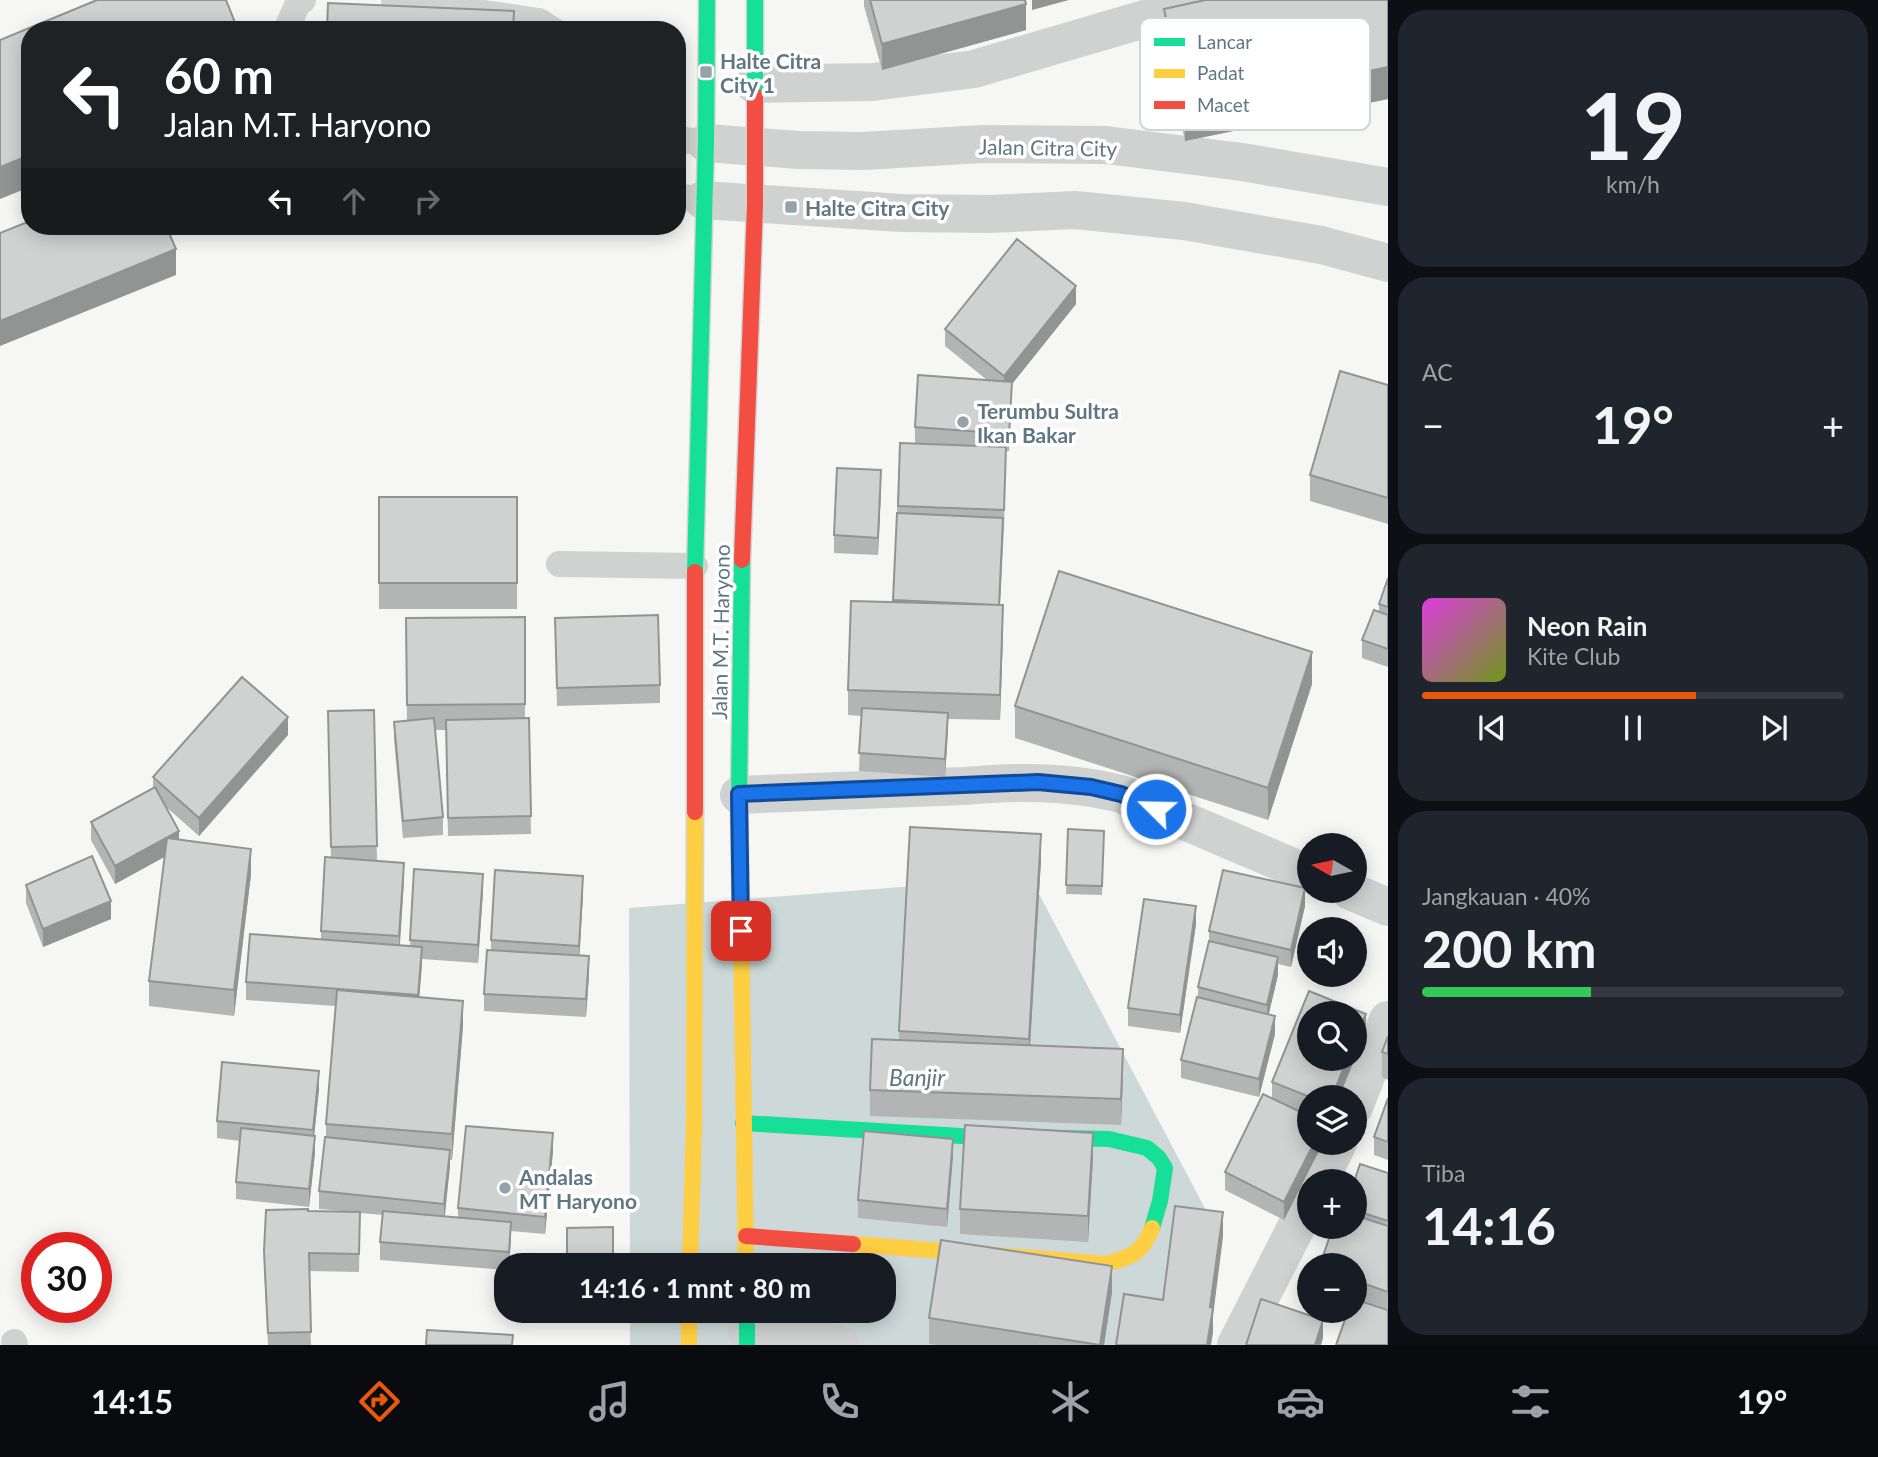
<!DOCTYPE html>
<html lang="id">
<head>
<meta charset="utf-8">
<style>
  :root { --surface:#171b24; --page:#20242c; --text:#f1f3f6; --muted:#9ea1a6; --line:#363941; --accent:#ea580c }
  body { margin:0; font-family:Lato,sans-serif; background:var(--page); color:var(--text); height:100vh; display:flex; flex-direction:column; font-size:26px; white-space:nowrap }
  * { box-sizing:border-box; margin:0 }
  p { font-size:23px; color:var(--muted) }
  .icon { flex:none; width:38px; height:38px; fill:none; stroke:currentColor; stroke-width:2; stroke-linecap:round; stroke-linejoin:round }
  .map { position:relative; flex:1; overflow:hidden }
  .details { display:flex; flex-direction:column; gap:10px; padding:10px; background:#0d0f14; width:490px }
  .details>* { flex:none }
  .top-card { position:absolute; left:21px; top:21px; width:665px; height:214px; border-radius:28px; box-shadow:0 4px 18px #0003; background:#202124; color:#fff; overflow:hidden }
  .needle { width:46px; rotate:279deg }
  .tools { position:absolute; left:1297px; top:833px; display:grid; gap:14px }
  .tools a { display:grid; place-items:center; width:70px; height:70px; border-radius:50%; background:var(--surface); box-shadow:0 4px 18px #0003; font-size:35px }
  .speed { position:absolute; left:21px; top:1232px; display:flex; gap:14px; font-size:35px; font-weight:700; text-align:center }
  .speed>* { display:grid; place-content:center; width:91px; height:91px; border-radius:50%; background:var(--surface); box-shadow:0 4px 18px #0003; line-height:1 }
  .speed .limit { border:10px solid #d22; background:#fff; color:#111 }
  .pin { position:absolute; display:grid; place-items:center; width:60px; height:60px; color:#fff; margin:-30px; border-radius:14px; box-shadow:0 4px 10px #0006 }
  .me { position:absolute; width:77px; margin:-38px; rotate:293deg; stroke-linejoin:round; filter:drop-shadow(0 0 5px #0008) }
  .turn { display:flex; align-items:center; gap:24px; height:147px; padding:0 28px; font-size:32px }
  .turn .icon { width:91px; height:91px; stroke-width:2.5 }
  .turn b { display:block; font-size:49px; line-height:60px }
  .lanes { display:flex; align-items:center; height:66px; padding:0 28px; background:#0003; justify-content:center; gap:35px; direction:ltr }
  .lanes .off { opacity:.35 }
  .big { font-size:52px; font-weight:700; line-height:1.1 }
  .details .widget { flex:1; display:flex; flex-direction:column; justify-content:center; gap:10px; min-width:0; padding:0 24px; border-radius:28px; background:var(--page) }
  .details .dial { align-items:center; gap:0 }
  .dial b { font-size:91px; line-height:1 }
  .song { display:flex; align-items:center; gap:21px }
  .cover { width:84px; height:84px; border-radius:10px; background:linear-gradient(135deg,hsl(300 70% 55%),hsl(80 70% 35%)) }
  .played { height:7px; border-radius:4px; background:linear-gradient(90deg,var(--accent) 65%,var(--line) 65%) }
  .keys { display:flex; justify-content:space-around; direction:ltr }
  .heat { display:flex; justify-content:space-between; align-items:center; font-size:38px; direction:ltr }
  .charge { height:10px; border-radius:5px; background:linear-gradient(90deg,#34c759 40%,var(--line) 0) }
  .trip { position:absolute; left:494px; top:1253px; width:402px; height:70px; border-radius:28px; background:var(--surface); box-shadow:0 4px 18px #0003; font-weight:700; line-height:70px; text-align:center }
  .tab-bar { display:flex; height:112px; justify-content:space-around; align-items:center; background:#090b0e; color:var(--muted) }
  .tab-bar .icon { width:49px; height:49px }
  .tab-bar .active { color:var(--accent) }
  .tab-bar b { font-size:32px; color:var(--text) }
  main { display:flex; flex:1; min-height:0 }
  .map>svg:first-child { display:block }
</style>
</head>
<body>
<main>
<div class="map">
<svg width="1388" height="1345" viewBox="0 0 1388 1345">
  <rect width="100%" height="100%" fill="#f6f6f4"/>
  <!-- water -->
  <path fill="#cdd8d9" d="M1030 877 1209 1216 1192 1345H630V1311H884V1265H630L629 908Z"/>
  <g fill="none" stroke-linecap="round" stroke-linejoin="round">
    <defs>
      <path id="fast" d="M755 0V96
        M695 572 706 143 707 0
        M741 925 739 795 742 560
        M743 1123 961 1136 1109 1139 1147 1148 1159 1158 1165 1168 1160 1201 1152 1228
        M747 1311V1345"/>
      <path id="slow" d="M741 925 746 1265
        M853 1244 1106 1264C1132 1256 1141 1255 1152 1228
        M690 1265 694 1124 695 812
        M689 1311V1345"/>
      <path id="jam" d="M742 560 755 205V96
        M695 812V572
        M746 1236 853 1244"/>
    </defs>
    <!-- fast casing -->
    <use href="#fast" stroke="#d3d4d4" stroke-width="19"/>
    <!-- slow casing -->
    <use href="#slow" stroke="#d3d4d4" stroke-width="19"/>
    <!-- jam casing -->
    <use href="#jam" stroke="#d3d4d4" stroke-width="19"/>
    <!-- lane -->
    <path stroke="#d0d1d1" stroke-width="26" d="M394 0 539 21 553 30
      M286 30 298 3 303 0
      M677 139 706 143
      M677 196 703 200
      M559 564 695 566
      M14 1342 15 1345"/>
    <!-- street -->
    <path stroke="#d0d1d1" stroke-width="38" d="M754 84 873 82 974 69 1148 18 1228 0
      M706 143 799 150 863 151 983 144 1106 145 1242 162 1388 187
      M703 200 902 213 989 214 1075 210 1184 221 1321 245 1388 263
      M739 795 964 786C1017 781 1068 781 1121 794L1309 874
      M1350 891 1388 907
      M1354 1107 1388 1020
      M1319 1181 1338 1143
      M747 1331 841 1345
      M1236 1345 1309 1202"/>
    <!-- fast -->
    <use href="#fast" stroke="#16e098" stroke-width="16"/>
    <!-- slow -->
    <use href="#slow" stroke="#ffcf43" stroke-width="16"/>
    <!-- jam -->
    <use href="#jam" stroke="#f24e42" stroke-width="16"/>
  </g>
  <!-- wall -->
  <path fill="#b3b5b5" d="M864 0H1025L1026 30 882 70 864 6Z
    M1388 0V99L1185 141 1164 41V9Z
    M365 226H505V232Z
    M1076 304 1012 384 1009 451H1006L1004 528 1000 605 1003 631 1000 720 948 719 945 777 859 771 861 716 848 715V690L893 602 900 443 915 444V427L987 380 945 346V329Z
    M1388 385V524L1310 501V475Z
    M881 488 878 555 834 553V535Z
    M379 497H517V609H379Z
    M1388 578V667L1362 658V640L1379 612V604Z
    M525 617V718H529L531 834 448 836 446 730H435L443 817V835L403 838 394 740V722L407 721 406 618Z
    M555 618 660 685V703L557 706Z
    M1312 684 1268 820 1015 738V706Z
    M374 710 377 861 404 880 400 945 410 946 414 869 483 891 478 963 422 959 419 997 463 1026 452 1160H450L445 1216 458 1217V1208L553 1151 545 1234 511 1231 509 1265H506V1270L380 1260V1242L383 1215 360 1213 359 1272 309 1271 311 1345H268L264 1269 266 1210 354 1212 319 1209V1191L326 1137V1124L336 1006 246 1000V982L321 939V931L331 858 328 711Z
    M288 735 199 836 165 806 179 840 251 874 234 1016 149 1006V981L164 857 115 884 91 840V822L153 788V777Z
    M1068 829 1104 831 1102 895 1066 894Z
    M1041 860 1030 1045 1123 1074 1121 1125 870 1116V1090L899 1040V1031Z
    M26 885 111 919 43 947 26 903Z
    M583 894 579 956 589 974 586 1017 484 1011V994L491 950V940Z
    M1305 906 1291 967 1278 964V975L1268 1015 1275 1034 1259 1097 1181 1078V1060L1198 997V987L1209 941V931Z
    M1196 924 1180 1033 1128 1026V1008Z
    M1366 1032 1339 1097H1309V1114L1283 1104 1309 1116 1284 1220 1225 1190V1172L1272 1098V1082Z
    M1388 1036V1080L1382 1077V1052Z
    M319 1089 314 1135 315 1153 309 1207 236 1199V1182L240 1141 217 1138V1121Z
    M1388 1098V1160L1374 1155V1137Z
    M953 1156 947 1227 858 1218V1200Z
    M1093 1158 1088 1242 960 1234V1209Z
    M1388 1173V1309L1354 1298V1182Z
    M1112 1292 1104 1345H937L929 1344V1318Z
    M567 1311H613V1320H567Z"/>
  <!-- shaded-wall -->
  <path fill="#929393" d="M1032 0H1069L1032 10Z
    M1026 4V30L882 70V44Z
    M1388 67V99L1185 141V109Z
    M30 155V187L0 199V167Z
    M176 249V275L0 346V321Z
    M1076 286V304L1012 384 1009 451V434L1004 393V376Z
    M881 470V488L878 555V538Z
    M1003 518V536L999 623V605Z
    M1003 605V631L1000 720V695Z
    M1312 652V684L1268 820V788Z
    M948 713V731L945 777V759Z
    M288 717V735L199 836V818Z
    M179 831V849L115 884V866Z
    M1041 834V860L1029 1064V1039Z
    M251 849V874L234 1016V990Z
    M404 863V880L399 954V936Z
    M483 874V891L478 963V945Z
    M583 876V894L579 964V946Z
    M1305 888V906L1291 967V950Z
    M111 901V919L43 947V929Z
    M1196 906V924L1180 1033V1015Z
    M422 947V965L418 1013V995Z
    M589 956V974L586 1017V999Z
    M1278 957V975L1267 1022V1005Z
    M463 1001V1026L452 1160V1134Z
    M1366 1014V1032L1339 1097H1332L1347 1059H1354V1041Z
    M1275 1016V1034L1259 1097V1079Z
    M1123 1049V1074L1121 1125V1099Z
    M319 1071V1089L313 1147V1130Z
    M553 1133V1151L545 1234V1217Z
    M1093 1133V1158L1088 1242V1216Z
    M315 1136V1153L309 1207V1189Z
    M953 1139V1156L947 1227V1209Z
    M1314 1143H1323L1284 1220V1202Z
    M450 1150V1167L444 1221V1204Z
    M1223 1212V1237L1213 1316V1333L1211 1345H1207L1210 1307Z
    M511 1222V1239L509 1265V1252Z
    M1112 1266V1292L1104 1345H1100Z
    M1323 1320V1338L1321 1345H1315Z"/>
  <!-- building -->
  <path fill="#d0d2d2" stroke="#929393" stroke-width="2" d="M97 0H226L238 30H30V155L0 167V40Z
    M870 0H1025L1026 4 882 44Z
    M1205 0H1388V67L1185 109 1164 9Z
    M328 3 514 11 513 30H327Z
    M30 221V226H166L176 249 0 321V233Z
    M1017 239 1076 286 1004 376 945 329Z
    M1340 371 1388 385V498L1310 475Z
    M918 375 1012 382 1009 434 915 427Z
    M900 443 1006 447 1004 510 898 506Z
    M837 468 881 470 878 538 834 535Z
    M379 497H517V583H379Z
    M897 513 1003 518 999 605 893 600Z
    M1059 571 1312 652 1268 788 1015 706Z
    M1388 578V607L1379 604Z
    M851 601 1003 605 1000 695 848 690Z
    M1374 610 1388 615V649L1362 640Z
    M658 615 660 685 557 688 555 618Z
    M525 617V704L407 705 406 618Z
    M242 677 288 717 199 818 153 777Z
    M862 708 948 713 945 759 859 753Z
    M374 710 377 846 331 847 328 711Z
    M434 718 443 817 403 821 394 722Z
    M529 718 531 816 448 818 446 720Z
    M155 787 179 831 115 866 91 822Z
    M910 827 1041 834 1029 1039 899 1031Z
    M1068 829 1104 831 1102 886 1066 885Z
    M167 838 251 849 234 990 149 981Z
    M92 856 111 901 43 929 26 885Z
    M325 857 404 863 399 936 321 931Z
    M414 869 483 874 478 945 410 940Z
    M495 870 583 876 579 946 491 940Z
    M1223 870 1305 888 1291 950 1209 931Z
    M1144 899 1196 906 1180 1015 1128 1008Z
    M250 934 422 947 418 995 246 982Z
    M1209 941 1278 957 1267 1005 1198 987Z
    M487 950 589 956 586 999 484 994Z
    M337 990 463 1001 452 1134 326 1124Z
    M1309 991 1366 1014 1354 1041V1013H1309V1059H1347L1332 1097H1310L1272 1082Z
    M1197 997 1275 1016 1259 1079 1181 1060Z
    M1388 1036V1054L1382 1052Z
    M872 1039 1123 1049 1121 1099 870 1090Z
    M222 1062 319 1071 313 1130 217 1121Z
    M1263 1094 1309 1116V1143H1314L1284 1202 1225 1172Z
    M1388 1098V1142L1374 1137Z
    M965 1125 1093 1133 1088 1216 960 1209Z
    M466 1126 553 1133 545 1217 458 1208Z
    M241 1128 315 1136 309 1189 236 1182Z
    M864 1131 953 1139 947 1209 858 1200Z
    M325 1137 450 1150 444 1204 319 1191Z
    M1360 1164 1388 1173V1221L1354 1210V1182Z
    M1175 1206 1223 1212 1210 1307 1213 1308 1207 1345H1116L1124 1294 1163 1300Z
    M308 1209V1211L360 1212 359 1254 309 1253 311 1332 268 1333 264 1251 266 1210Z
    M383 1211 511 1222 509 1252 380 1242Z
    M1354 1215 1388 1226V1292L1354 1280V1265H1320L1333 1227H1354Z
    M613 1227V1265H567V1228Z
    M941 1240 1112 1266 1100 1345 929 1318Z
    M1261 1299 1323 1320 1315 1345H1246Z
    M1354 1299 1388 1310V1345H1336L1348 1311H1354Z
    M427 1330 513 1335 512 1345H426Z"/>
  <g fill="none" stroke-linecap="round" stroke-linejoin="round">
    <defs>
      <path id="route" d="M741 931 739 794 1038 782 1091 787 1121 794 1156 809"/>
    </defs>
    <!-- route casing -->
    <use href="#route" stroke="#114b97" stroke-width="18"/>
    <!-- route -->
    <use href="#route" stroke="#1a73e8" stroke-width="12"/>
  </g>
  <!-- markers -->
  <g fill="#94a3aa" stroke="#fff" stroke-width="2.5">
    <rect x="699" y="65" width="14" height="14" rx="3.5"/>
    <rect x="784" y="200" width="14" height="14" rx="3.5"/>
    <circle cx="963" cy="422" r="7"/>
    <circle cx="505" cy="1188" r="7"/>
  </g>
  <g text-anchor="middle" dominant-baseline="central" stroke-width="7" stroke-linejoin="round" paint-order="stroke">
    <!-- poi labels -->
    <g font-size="21" font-weight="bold" fill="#5f7782" stroke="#fff" text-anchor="start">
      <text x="720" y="60">Halte Citra<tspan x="720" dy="24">City 1</tspan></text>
      <text x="805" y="207">Halte Citra City</text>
      <text x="977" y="410">Terumbu Sultra<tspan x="977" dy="24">Ikan Bakar</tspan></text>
      <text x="519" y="1176">Andalas<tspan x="519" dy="24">MT Haryono</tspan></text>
    </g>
    <!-- street labels -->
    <g font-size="21" fill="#5f7782" stroke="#fff">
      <text transform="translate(1048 147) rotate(1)">Jalan Citra City</text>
      <text transform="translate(720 632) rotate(-89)">Jalan M.T. Haryono</text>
    </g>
    <!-- water labels -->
    <g font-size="23" font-style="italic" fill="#5a787d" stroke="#fff">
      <text x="917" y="1077">Banjir</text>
    </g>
  </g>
  <!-- legend -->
  <rect x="1140" y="18" width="230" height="112" rx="10" fill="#fff" stroke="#cfd6da" stroke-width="2"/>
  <rect x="1154" y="38" width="31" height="8" fill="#16e098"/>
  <rect x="1154" y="69" width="31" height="9" fill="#ffcf43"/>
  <rect x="1154" y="101" width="31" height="8" fill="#f24e42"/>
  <g font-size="19" fill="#5f7782">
    <text x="1197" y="49">Lancar</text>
    <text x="1197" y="80">Padat</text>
    <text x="1197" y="112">Macet</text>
  </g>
</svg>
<div class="tools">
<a><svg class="needle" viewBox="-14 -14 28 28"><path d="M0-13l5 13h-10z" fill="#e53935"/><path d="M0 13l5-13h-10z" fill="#9ea1a6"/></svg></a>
<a><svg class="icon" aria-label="sound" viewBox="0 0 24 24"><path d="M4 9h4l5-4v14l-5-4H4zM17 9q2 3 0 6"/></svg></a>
<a><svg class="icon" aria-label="search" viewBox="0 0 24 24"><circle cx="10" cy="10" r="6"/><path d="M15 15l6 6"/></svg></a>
<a><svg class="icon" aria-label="layers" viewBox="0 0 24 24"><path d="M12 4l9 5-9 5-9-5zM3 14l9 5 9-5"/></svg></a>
<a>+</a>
<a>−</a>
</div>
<div class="speed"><div class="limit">30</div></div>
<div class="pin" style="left:741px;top:931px;background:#d93025"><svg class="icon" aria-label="arrive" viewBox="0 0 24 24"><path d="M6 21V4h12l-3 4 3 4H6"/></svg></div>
<svg class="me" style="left:1156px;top:809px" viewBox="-20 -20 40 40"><circle r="17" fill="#1a73e8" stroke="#fff" stroke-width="3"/><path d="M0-11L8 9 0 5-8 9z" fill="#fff"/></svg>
<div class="trip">14:16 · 1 mnt · 80 m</div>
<div class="top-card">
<div class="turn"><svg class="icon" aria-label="left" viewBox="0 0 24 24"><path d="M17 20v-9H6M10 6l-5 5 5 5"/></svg><div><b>60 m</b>Jalan M.T. Haryono</div></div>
<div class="lanes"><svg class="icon" aria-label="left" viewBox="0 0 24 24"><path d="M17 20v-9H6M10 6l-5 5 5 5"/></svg><svg class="icon off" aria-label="ahead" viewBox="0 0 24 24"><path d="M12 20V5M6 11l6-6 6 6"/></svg><svg class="icon off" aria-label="right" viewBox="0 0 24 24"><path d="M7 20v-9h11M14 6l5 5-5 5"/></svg></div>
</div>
</div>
<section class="details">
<div class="widget dial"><b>19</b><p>km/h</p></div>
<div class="widget"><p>AC</p>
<div class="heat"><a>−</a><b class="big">19°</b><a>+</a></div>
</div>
<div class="widget">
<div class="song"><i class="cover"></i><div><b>Neon Rain</b><p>Kite Club</p></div></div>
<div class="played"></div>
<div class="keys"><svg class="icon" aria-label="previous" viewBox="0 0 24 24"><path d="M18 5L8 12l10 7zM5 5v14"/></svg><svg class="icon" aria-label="pause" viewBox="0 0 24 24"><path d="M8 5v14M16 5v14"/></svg><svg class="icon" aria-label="next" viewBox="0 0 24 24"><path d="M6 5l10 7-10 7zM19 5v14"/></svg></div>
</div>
<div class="widget"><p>Jangkauan · 40%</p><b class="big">200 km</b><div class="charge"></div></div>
<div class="widget"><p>Tiba</p><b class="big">14:16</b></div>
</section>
</main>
<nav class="tab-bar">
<b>14:15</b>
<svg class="icon active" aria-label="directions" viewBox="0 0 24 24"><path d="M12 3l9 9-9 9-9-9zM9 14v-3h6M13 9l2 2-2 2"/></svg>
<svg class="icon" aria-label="music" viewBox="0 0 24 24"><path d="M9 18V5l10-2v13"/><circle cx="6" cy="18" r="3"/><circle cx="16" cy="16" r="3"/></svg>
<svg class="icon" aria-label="phone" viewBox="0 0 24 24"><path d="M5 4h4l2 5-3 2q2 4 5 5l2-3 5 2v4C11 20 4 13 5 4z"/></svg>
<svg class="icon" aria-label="climate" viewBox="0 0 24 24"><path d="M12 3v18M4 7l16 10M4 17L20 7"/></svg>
<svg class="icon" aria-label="car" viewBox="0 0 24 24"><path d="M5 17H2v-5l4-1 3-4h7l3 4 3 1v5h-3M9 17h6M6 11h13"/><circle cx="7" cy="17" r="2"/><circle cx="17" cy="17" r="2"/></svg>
<svg class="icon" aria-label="filters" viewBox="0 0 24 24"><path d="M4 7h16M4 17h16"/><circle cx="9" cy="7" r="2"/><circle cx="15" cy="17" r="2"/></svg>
<b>19°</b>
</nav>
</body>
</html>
